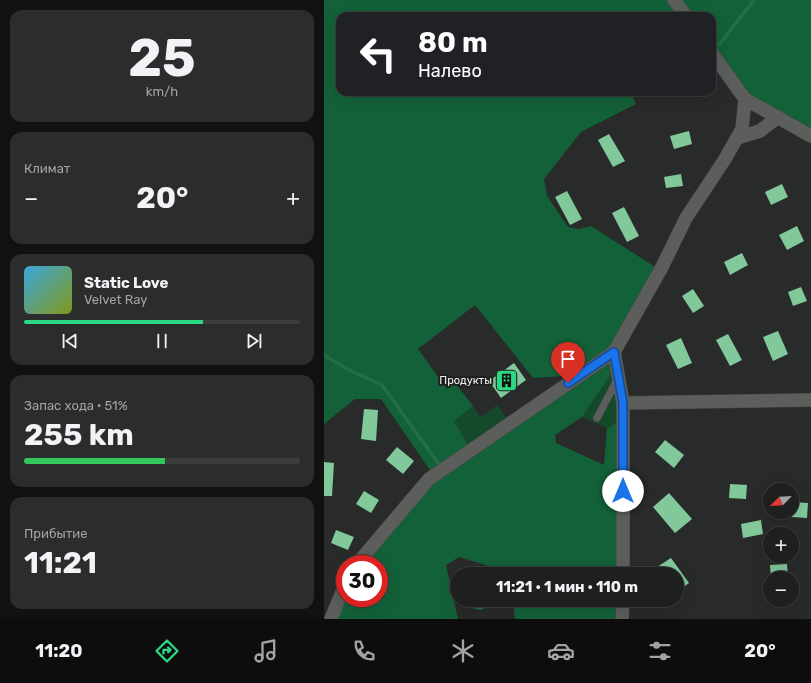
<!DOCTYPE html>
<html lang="ru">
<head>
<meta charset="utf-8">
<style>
  :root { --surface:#1e201f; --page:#2b2d2c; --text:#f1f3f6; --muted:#a1a3a4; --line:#3c3e3d; --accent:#2dd884 }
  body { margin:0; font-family:Rubik,sans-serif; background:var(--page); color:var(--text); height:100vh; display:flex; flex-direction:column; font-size:15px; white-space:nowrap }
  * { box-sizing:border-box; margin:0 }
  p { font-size:13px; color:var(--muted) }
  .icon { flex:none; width:22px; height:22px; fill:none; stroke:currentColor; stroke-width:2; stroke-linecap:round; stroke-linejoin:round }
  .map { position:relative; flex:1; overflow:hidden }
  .drawer { display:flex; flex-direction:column; gap:10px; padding:10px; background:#101211; width:324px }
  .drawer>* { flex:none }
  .hud { position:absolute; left:12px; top:12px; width:380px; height:84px; border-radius:12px; box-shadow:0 4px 16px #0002,0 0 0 1px var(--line); background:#202124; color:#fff; overflow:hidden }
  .needle { width:26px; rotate:245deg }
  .controls { position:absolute; left:439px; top:483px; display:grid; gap:8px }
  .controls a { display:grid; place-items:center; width:36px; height:36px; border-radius:50%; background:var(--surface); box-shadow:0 4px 16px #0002,0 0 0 1px var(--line); font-size:20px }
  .speed { position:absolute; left:12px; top:555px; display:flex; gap:8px; font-size:20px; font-weight:700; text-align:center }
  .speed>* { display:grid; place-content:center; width:52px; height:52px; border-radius:50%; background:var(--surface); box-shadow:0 4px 16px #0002,0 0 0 1px var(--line); line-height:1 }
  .speed .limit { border:6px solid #d22; background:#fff; color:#111 }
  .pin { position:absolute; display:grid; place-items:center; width:34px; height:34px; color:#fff; margin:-41px -17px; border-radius:50% 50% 50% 0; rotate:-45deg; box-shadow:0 0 4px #0007 }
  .pin .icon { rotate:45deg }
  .me { position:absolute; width:44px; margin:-22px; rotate:0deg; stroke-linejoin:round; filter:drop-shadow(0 0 3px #0008) }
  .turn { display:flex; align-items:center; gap:14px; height:84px; padding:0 16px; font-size:18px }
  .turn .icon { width:52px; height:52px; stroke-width:2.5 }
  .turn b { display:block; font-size:28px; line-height:34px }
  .big { font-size:30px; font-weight:700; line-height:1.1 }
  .drawer .tile { flex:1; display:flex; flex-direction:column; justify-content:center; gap:6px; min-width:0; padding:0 14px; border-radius:12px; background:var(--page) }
  .drawer .dial { align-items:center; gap:0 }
  .dial b { font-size:52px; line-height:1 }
  .song { display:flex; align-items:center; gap:12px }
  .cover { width:48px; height:48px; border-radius:6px; background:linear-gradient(135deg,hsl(200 70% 55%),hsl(70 70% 35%)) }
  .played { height:4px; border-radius:2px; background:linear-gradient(90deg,var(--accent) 65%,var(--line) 65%) }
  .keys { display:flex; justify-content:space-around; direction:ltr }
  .heat { display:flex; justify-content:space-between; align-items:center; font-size:22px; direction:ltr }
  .charge { height:6px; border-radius:3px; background:linear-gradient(90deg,#34c759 51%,var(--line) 0) }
  .trip { position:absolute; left:126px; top:567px; width:234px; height:40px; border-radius:20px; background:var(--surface); box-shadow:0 4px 16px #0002,0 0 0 1px var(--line); font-weight:700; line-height:40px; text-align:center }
  .tabs { display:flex; height:64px; justify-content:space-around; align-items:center; background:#0c0d0c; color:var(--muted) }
  .tabs .icon { width:28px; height:28px }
  .tabs .current { color:var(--accent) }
  .tabs b { font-size:18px; color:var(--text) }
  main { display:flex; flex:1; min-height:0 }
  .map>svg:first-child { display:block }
</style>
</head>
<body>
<main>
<section class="drawer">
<div class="tile dial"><b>25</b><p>km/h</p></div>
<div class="tile"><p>Климат</p>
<div class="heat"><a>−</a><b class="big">20°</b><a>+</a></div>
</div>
<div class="tile">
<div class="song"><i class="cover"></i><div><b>Static Love</b><p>Velvet Ray</p></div></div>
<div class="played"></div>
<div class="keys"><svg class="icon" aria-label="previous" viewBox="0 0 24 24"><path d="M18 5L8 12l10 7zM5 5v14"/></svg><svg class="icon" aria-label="pause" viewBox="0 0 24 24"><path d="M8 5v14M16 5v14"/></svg><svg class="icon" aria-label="next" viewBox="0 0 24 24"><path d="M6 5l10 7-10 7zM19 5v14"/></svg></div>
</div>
<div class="tile"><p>Запас хода · 51%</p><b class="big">255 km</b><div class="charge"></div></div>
<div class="tile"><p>Прибытие</p><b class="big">11:21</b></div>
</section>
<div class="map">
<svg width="487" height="619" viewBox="0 0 487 619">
  <rect width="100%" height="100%" fill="#282b29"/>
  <!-- green -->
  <path fill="#14492c" d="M292 367 299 419 283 428 258 417Z
    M173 405 186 423 148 450 129 421 149 406 157 417Z"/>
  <!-- forest -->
  <path fill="#136139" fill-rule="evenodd" d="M0 0H487V136L434 106 388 53V16H362L359 13 353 16H16V92H306L312 104 257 132 220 179 223 196 244 227 255 229 267 226 336 270 292 348V367L258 417 231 435 232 443 280 465 283 428 299 419V574H186L185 572 135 557 122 565 134 619H8L21 598H55V564H33L110 476 57 399H31L0 424ZM151 305 209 378 254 375 147 450 130 421 149 406 131 383 123 389 94 349Z
    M189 600H299L298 619H191Z"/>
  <!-- water -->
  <path fill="#246e46" d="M146 600H170L166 606 156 610 148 608 146 602Z"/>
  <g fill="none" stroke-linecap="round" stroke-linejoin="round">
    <!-- stream -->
    <path stroke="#246e46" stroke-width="3.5" d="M395 45 430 0
      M0 355 21 368 58 385 117 467"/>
  </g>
  <!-- building -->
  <path fill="#81c99b" d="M365 131 368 144 350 149 346 136Z
    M285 134 301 161 289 167 274 140Z
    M357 174 359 186 342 188 340 177Z
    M458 184 464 197 447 205 441 192Z
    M243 191 258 219 246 225 231 197Z
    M300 207 315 236 303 242 288 213Z
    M473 226 480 241 463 250 455 235Z
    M418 253 424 265 406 275 400 262Z
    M477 287 483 301 469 306 464 292Z
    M369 289 380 306 369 313 358 296Z
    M454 331 464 354 449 361 439 337Z
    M404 334 418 360 406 366 392 340Z
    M357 338 368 363 354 369 342 345Z
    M190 363 202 380 177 398 165 381Z
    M40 409 54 410 52 441 37 439Z
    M341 440 360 455 350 468 331 452Z
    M73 447 90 461 79 474 62 460Z
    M0 462 10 463 8 496H0Z
    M406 484 423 485 422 499 405 498Z
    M40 491 55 500 47 513 32 504Z
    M345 493 368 519 351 533 329 507Z
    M468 502 484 503 483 518 468 517Z
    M437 520 439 534 419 538 417 524Z
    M12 530 30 537 24 550 7 543Z
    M347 558 365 583 353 592V574H338L333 567Z
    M463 564 464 578H447L446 565Z"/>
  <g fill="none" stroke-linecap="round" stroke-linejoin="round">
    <defs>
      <path id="service" d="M273 418 293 380"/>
      <path id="minor" d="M350 0 362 16
        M388 53 421 99 487 136
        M413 138 436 131 454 117
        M290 352 299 403V574
        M299 403 487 400
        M33 564 105 479 290 352 338 267 362 218 401 159 418 129 421 99
        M7 619 21 585
        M298 619 299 600"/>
    </defs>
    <!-- service casing -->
    <use href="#service" stroke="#474947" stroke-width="8"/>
    <!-- minor casing -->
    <use href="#minor" stroke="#474947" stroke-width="14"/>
    <!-- service -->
    <use href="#service" stroke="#5c5e5c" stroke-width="7"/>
    <!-- minor -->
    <use href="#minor" stroke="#5c5e5c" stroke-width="13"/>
  </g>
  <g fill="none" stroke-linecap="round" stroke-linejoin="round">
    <defs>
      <path id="route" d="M244 383 290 352 299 403V491"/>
    </defs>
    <!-- route casing -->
    <use href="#route" stroke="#114b97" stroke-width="10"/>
    <!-- route -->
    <use href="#route" stroke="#1a73e8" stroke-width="7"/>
  </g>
  <!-- icons -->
  <defs>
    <symbol id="building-square" viewBox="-11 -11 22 22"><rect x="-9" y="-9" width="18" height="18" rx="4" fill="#2dd884" stroke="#1f2120"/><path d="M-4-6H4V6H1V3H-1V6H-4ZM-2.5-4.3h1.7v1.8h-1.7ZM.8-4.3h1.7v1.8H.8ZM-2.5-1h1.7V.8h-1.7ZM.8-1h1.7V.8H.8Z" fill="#111"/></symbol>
  </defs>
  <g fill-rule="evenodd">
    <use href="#building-square" x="170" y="368" width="25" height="25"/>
  </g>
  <g text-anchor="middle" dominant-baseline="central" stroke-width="4" stroke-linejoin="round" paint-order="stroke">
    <!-- poi labels -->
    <g font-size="11" fill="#f0f2f0" stroke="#1f2120" text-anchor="end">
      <text x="168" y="380">Продукты</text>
    </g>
  </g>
</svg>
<div class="controls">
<a><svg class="needle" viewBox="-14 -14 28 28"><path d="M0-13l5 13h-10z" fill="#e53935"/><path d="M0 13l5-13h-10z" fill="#a1a3a4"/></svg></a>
<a>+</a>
<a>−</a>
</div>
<div class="speed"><div class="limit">30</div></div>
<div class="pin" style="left:244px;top:383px;background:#d93025"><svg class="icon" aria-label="arrive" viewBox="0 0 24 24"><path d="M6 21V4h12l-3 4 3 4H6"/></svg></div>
<svg class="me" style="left:299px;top:491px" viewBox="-20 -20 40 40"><circle r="19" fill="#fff"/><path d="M0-13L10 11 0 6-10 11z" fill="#1a73e8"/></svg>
<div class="trip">11:21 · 1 мин · 110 m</div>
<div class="hud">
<div class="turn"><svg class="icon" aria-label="left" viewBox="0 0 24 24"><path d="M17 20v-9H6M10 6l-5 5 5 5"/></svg><div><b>80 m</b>Налево</div></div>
</div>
</div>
</main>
<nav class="tabs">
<b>11:20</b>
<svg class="icon current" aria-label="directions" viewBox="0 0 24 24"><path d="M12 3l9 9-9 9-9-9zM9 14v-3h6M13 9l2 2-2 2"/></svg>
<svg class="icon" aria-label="music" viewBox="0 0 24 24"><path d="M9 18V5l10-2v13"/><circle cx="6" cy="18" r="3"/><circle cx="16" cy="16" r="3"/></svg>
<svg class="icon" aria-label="phone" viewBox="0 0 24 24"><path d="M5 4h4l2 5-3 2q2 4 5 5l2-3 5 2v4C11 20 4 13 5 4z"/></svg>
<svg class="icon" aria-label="climate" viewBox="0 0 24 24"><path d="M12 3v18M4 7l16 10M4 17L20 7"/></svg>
<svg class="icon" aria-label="car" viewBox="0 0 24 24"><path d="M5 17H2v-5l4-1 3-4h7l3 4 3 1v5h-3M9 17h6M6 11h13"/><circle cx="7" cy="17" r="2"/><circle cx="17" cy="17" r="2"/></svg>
<svg class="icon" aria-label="filters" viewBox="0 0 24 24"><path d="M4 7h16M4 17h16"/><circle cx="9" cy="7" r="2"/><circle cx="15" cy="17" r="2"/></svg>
<b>20°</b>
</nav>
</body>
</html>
